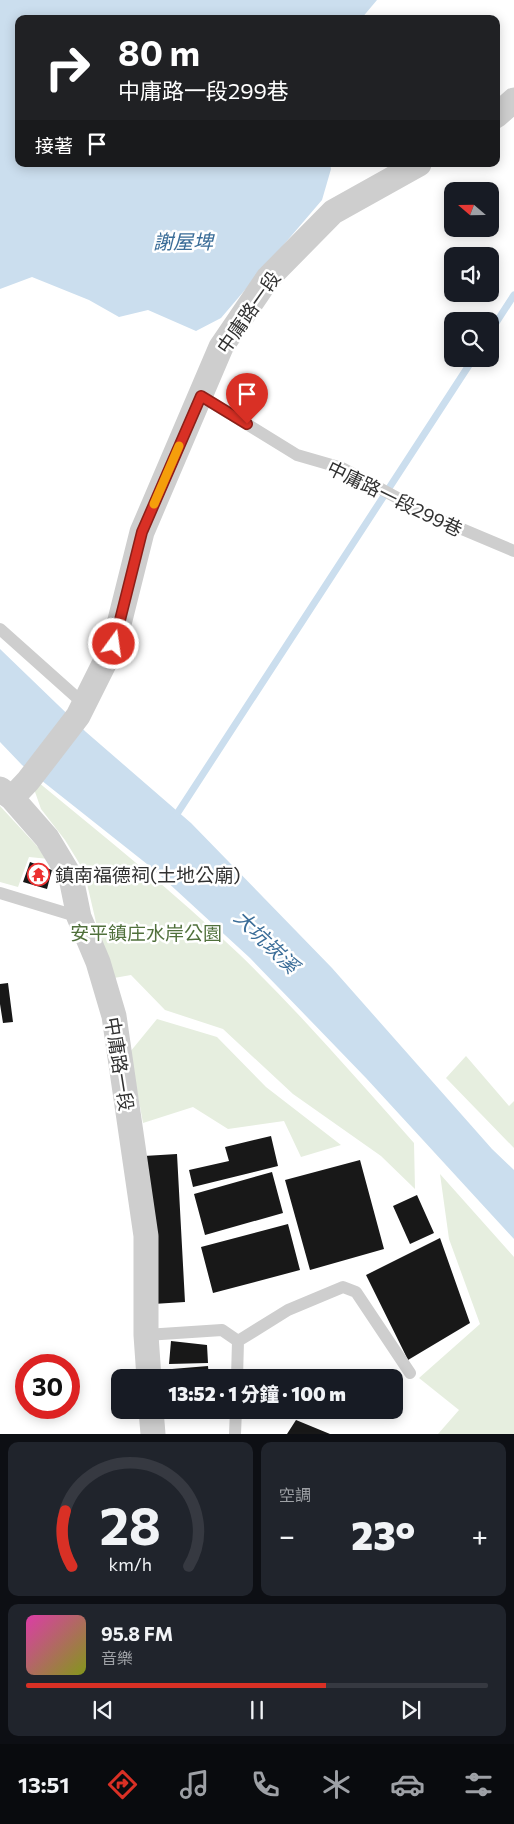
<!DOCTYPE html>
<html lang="zh-TW">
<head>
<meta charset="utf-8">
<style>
  :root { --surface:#171b24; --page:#20242c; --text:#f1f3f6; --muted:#9ea1a6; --line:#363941; --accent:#d93025 }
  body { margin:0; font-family:Commissioner,"Noto Sans TC",sans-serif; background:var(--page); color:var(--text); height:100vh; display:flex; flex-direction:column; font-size:19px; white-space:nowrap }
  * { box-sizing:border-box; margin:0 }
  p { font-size:16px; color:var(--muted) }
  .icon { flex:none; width:28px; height:28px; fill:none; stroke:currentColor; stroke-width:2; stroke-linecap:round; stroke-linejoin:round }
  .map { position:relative; height:1434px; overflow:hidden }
  .drawer { display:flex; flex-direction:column; gap:8px; padding:8px; background:#0d0f14; flex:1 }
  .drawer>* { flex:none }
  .hud { position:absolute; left:15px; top:15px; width:485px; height:152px; border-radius:10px; box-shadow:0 2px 12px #0003; background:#202124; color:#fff; overflow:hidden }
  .needle { width:32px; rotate:290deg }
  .fabs { position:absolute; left:444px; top:182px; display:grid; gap:10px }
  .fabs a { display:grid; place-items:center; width:55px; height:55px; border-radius:10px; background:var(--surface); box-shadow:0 2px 12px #0003; font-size:25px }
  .speed { position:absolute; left:15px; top:1354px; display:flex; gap:10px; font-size:25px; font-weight:700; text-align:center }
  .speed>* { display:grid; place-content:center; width:65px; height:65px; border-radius:50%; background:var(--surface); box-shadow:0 2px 12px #0003; line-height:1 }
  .speed .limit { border:8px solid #d22; background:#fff; color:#111 }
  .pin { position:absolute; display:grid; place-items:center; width:42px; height:42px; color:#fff; margin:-51px -21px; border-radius:50% 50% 50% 0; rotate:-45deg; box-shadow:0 0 5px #0007 }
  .pin .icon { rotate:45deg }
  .me { position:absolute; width:55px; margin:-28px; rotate:14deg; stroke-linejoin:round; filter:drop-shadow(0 0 4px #0008) }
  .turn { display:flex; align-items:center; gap:18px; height:105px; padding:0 20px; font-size:22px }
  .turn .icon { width:65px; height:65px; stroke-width:2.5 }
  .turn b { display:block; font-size:35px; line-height:42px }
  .then { display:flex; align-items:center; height:48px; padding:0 20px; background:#0003; gap:10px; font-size:19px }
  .big { font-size:38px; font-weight:800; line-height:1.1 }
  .drawer .card { flex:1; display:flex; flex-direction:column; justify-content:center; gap:8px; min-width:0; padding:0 18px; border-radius:10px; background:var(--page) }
  .drawer .dial { align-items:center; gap:0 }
  .dial svg { height:130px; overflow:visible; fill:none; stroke:var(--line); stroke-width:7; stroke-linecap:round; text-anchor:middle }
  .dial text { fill:var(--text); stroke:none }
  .song { display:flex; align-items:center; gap:15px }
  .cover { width:60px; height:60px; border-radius:8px; background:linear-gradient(135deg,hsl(320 70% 55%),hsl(70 70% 35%)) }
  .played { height:5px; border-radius:2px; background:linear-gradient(90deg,var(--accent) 65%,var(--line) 65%) }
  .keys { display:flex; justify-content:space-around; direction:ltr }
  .heat { display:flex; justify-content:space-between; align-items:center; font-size:28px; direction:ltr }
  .drawer .tiles { flex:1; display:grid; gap:8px; grid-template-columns:1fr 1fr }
  .card:last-child { grid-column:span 2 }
  .trip { position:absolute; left:111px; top:1369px; width:292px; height:50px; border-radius:10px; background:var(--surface); box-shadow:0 2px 12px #0003; font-weight:800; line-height:50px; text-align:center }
  .dock { display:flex; height:80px; justify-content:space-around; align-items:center; background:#090b0e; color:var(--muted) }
  .dock .icon { width:35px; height:35px }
  .dock .on { color:var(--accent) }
  .dock b { font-size:22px; color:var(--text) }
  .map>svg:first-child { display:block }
</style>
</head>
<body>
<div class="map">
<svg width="514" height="1434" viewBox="0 0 514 1434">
  <rect width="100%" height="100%" fill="#fff"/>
  <!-- green -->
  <path fill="#e6eedf" d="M38 782C106 838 175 893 239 954 301 1014 357 1079 414 1143L415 1189 381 1156 293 1094 223 1029 165 1010 131 975 114 978 103 952 84 871 65 840 41 809 34 789Z
    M0 806 49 859 29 857 18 887 0 882Z
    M157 1019 217 1037 266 1087 341 1145 301 1157 284 1121 228 1129 193 1107 143 1123 130 1052Z
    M466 1056 509 1106 514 1101V1148L446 1078Z
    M440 1174 514 1257V1434H438L459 1410 419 1378 480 1324 449 1239Z"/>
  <!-- water -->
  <path fill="#cbdeee" d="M0 0H377L361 19H19V164H330L331 169 322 200 221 318 196 331 148 310 119 317 89 300 32 277 0 289Z
    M0 649 86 732 191 823 332 968 492 1149 514 1170V1239L366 1078 250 958 152 868 22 765 0 742Z"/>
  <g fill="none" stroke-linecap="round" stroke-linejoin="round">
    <!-- stream -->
    <path stroke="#cbdeee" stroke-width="7" d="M490 332 514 295
      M173 820 473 359"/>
  </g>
  <!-- building -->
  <path fill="#181818" d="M30 862 52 870 47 889 23 882Z
    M8 983 13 1022 3 1023 0 1004V984Z
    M271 1136 278 1166 193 1187 189 1170 229 1161 225 1147Z
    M177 1154 185 1302 153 1304 144 1156Z
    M360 1160 384 1249 310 1270 285 1180Z
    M272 1172 283 1213 205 1235 194 1194Z
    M417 1195 434 1233 410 1244 393 1206Z
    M288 1224 300 1270 213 1293 201 1247Z
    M440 1238 470 1323 408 1360 366 1275Z
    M171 1341 207 1345 208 1363 169 1364Z
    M208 1366 209 1378H160V1370Z
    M296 1420 330 1434H287Z"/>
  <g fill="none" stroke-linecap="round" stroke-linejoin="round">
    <!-- service -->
    <path stroke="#cecece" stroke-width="12" d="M201 396 297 455 342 468 431 516 514 551
      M0 629 84 704
      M0 893 79 917
      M146 1335 222 1330 238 1341
      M237 1378 238 1341 288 1310 343 1287 356 1292 410 1373
      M235 1434 236 1410"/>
    <!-- minor -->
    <path stroke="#cecece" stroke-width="25" d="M496 116 514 100
      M0 789 12 798 47 838 71 878 79 917 98 962 114 1016 146 1236V1335L149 1378
      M12 798 28 781 78 716 114 644 142 532 221 347 268 278 333 212 419 164
      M151 1410 153 1434"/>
  </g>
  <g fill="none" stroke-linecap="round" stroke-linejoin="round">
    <defs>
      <path id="route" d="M114 644 142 532 201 396 247 424"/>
    </defs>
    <!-- route casing -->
    <use href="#route" stroke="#8d1f18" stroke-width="12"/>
    <!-- route -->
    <use href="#route" stroke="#d93025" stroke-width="9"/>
    <!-- slow -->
    <path stroke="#f59e0b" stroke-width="9" d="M154 504 179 446"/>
  </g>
  <!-- icons -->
  <defs>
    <symbol id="temple-ring" viewBox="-11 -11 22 22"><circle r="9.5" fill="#fff" stroke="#ec3030" stroke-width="1.5"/><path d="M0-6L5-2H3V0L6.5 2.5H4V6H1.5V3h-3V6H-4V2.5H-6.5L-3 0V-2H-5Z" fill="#ec3030"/></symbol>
  </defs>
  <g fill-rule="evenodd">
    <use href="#temple-ring" x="26" y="862" width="25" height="25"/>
  </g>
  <g text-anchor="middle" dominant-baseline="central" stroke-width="5" stroke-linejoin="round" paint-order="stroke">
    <!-- street labels -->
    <g font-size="19" fill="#313131" stroke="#fff">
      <text transform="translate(248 312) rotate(-55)">中庸路一段</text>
      <text transform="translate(395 498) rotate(26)">中庸路一段299巷</text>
      <text transform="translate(120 1064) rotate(81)">中庸路一段</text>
    </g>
    <!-- poi labels -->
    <g font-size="19" fill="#313131" stroke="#fff" text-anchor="start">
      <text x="55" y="874">鎮南福德祠(土地公廟)</text>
    </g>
    <!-- park labels -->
    <g font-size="19" fill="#50703c" stroke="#fff">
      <text x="146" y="932">安平鎮庄水岸公園</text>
    </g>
    <!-- water labels -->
    <g font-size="20" font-style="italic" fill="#3b6d98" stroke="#fff">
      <text x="183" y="241">謝屋埤</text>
      <text transform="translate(267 941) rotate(44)">大坑崁溪</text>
    </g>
  </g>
</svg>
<div class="fabs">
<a><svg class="needle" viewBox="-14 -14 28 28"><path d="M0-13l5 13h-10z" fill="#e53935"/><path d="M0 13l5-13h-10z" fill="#9ea1a6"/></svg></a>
<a><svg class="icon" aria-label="sound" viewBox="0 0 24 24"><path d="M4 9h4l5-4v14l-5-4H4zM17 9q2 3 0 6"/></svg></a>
<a><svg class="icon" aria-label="search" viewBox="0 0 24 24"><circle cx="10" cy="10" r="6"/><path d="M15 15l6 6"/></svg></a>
</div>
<div class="speed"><div class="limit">30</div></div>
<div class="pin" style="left:247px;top:424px;background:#d93025"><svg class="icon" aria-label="arrive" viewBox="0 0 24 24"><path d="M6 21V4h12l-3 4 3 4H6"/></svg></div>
<svg class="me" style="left:114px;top:644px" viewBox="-20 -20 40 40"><circle r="17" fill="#d93025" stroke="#fff" stroke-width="3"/><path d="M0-11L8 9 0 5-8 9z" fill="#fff"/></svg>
<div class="trip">13:52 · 1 分鐘 · 100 m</div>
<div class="hud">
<div class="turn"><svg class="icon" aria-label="right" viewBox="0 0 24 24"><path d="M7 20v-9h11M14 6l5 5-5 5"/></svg><div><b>80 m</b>中庸路一段299巷</div></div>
<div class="then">接著<svg class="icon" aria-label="arrive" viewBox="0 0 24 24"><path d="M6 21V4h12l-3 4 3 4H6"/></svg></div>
</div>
</div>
<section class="drawer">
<div class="tiles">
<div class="card dial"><svg viewBox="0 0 100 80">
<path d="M14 69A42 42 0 1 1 86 69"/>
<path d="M14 69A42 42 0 0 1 10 35" stroke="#d93025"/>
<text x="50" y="56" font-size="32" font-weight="700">28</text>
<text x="50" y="72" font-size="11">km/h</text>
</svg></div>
<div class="card"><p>空調</p>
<div class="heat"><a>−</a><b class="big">23°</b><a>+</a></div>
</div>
<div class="card">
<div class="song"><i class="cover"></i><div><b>95.8 FM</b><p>音樂</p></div></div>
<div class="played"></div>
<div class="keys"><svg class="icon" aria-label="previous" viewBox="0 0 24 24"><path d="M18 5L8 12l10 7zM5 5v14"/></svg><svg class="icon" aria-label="pause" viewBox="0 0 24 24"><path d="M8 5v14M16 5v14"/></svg><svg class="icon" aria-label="next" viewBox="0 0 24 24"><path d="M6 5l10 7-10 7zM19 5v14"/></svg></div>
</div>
</div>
</section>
<nav class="dock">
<b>13:51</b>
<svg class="icon on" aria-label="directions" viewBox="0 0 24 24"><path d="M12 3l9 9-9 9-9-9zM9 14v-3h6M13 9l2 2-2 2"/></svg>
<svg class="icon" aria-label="music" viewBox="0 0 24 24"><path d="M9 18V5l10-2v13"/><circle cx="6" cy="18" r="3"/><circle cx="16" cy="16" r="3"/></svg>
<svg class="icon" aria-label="phone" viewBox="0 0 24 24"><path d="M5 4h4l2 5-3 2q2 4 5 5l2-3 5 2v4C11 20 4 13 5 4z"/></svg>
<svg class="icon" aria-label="climate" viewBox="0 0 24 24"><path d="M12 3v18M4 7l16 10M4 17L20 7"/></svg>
<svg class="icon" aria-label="car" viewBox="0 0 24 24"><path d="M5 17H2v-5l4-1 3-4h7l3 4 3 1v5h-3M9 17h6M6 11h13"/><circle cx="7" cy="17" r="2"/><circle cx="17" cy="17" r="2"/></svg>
<svg class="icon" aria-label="filters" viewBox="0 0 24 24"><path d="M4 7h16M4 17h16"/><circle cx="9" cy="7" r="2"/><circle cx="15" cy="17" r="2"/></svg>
</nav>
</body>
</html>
